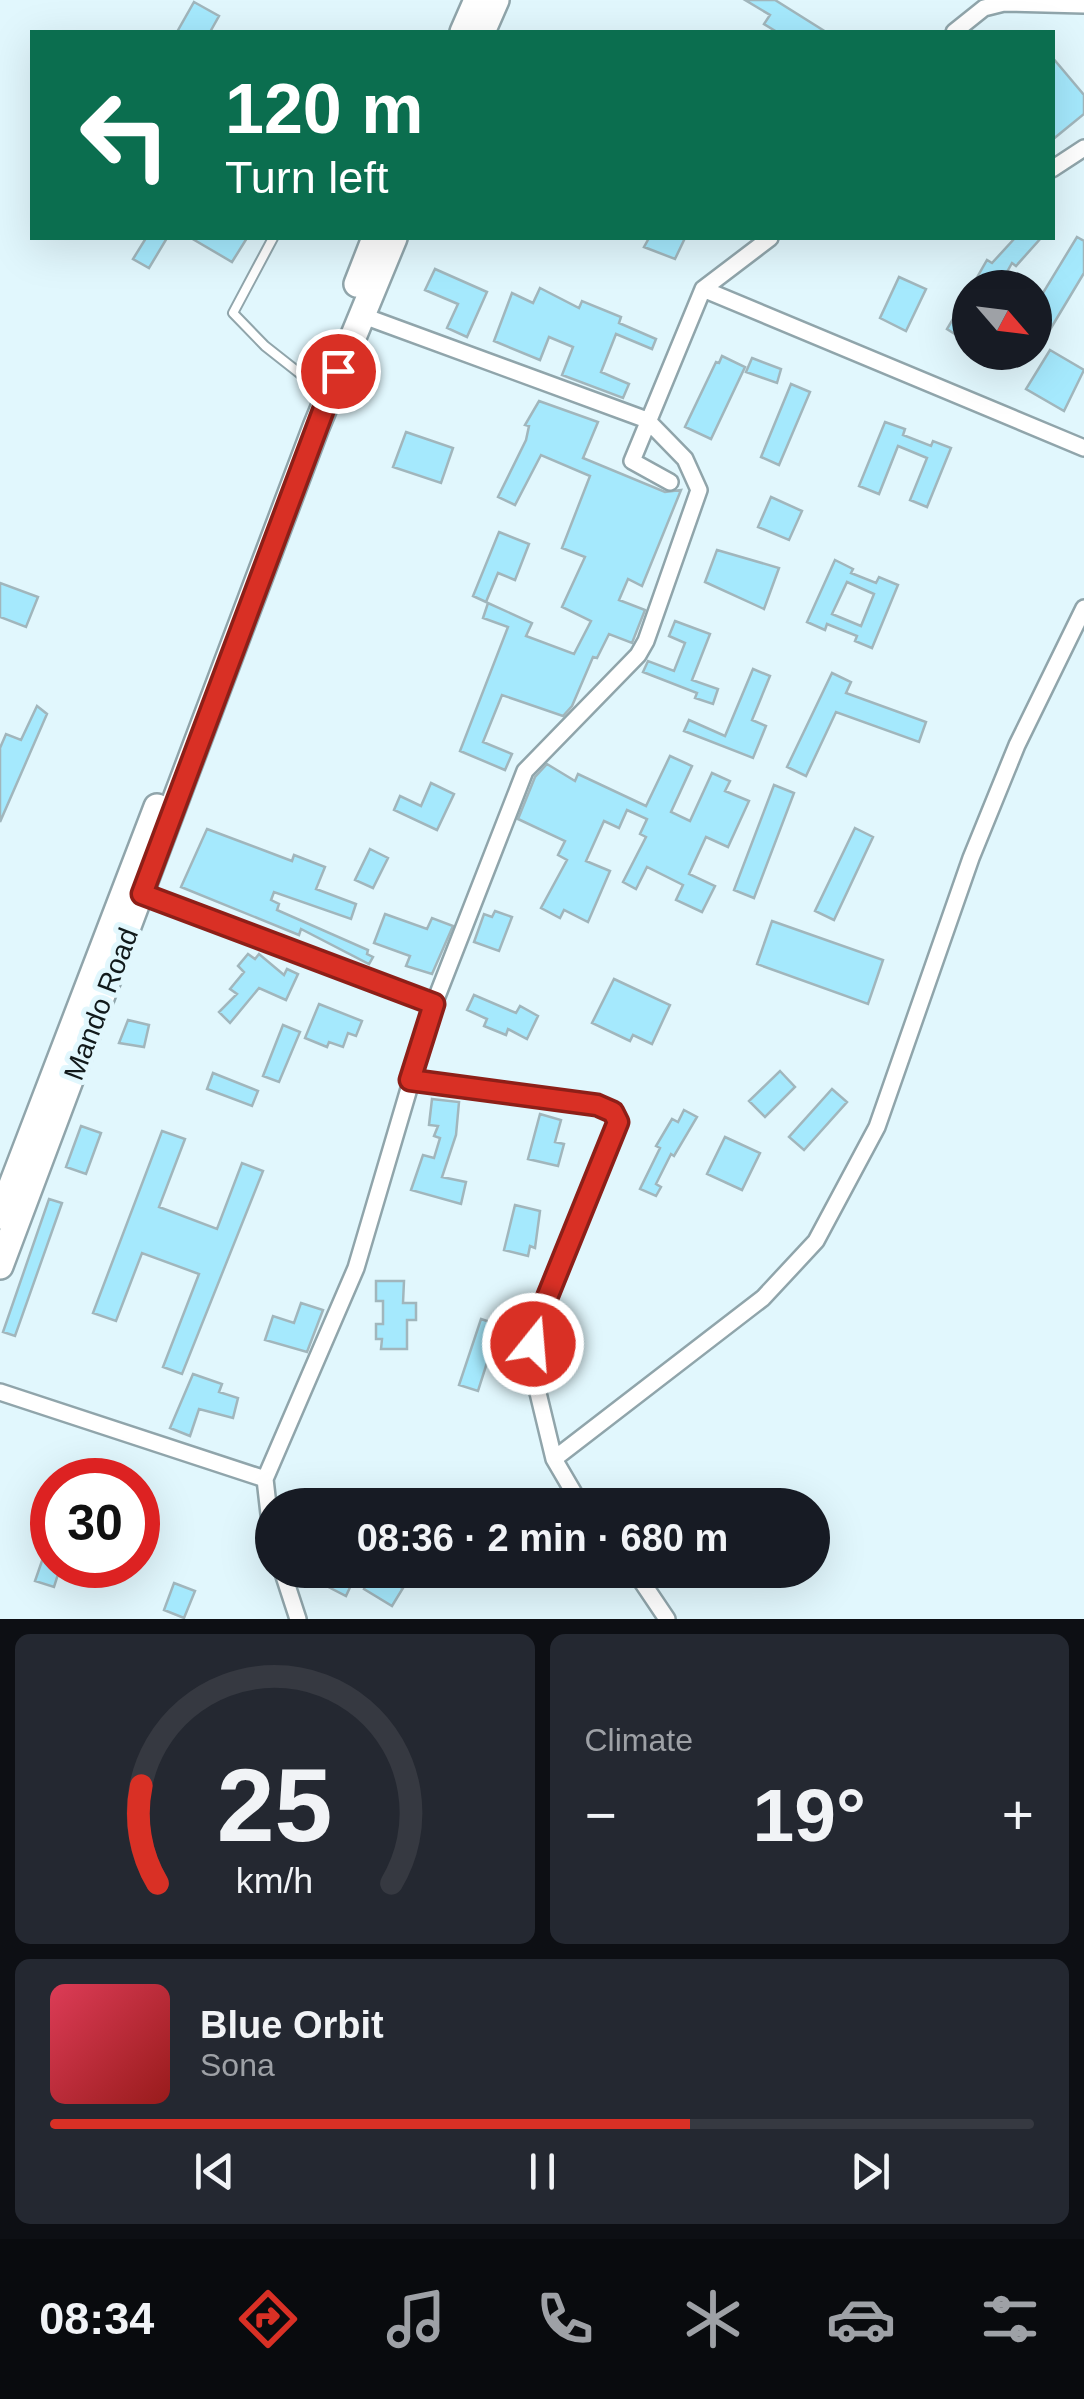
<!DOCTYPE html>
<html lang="en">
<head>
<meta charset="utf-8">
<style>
  :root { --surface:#171b24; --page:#242831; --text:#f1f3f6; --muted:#9ea1a6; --line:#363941; --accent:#d93025 }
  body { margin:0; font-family:Arial,sans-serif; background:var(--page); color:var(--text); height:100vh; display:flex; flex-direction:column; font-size:38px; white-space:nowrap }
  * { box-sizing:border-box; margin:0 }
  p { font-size:32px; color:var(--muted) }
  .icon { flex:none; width:55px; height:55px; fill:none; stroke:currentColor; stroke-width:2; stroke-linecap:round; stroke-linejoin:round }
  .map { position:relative; height:1619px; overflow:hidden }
  .drawer { display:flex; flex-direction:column; gap:15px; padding:15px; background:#0d0f14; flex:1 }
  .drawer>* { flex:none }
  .guide { position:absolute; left:30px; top:30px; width:1025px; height:210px; border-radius:0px; box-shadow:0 10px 40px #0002; background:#0b6e4f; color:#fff; overflow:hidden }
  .needle { width:65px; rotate:118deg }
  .fabs { position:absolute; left:952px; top:270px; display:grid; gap:20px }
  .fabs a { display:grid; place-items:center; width:100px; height:100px; border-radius:50%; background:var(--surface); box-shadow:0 10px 40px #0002; font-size:50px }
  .speed { position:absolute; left:30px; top:1458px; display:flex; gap:20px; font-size:50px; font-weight:700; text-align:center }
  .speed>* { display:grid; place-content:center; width:130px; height:130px; border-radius:50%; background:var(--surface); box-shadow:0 10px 40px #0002; line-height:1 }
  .speed .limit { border:15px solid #d22; background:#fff; color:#111 }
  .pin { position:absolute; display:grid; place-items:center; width:85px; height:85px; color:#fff; margin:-42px; border:5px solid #fff; border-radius:50%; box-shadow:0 2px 10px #0007 }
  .me { position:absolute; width:110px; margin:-55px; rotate:17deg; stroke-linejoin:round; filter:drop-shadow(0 0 8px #0008) }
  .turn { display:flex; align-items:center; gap:35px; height:210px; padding:0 30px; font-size:45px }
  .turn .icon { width:130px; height:130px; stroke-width:2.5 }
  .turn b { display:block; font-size:70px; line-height:85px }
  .big { font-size:75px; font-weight:700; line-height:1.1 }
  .drawer .card { flex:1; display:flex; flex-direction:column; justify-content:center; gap:15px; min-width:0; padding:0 35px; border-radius:15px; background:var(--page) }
  .drawer .dial { align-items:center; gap:0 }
  .dial svg { height:260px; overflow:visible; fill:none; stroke:var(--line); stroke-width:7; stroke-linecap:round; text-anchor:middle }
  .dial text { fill:var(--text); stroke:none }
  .song { display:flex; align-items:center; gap:30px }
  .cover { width:120px; height:120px; border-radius:15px; background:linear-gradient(135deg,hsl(350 70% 55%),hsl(0 70% 35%)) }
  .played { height:10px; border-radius:5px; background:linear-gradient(90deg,var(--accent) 65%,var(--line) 65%) }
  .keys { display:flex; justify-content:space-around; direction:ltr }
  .heat { display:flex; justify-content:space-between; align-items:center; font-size:55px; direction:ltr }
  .drawer .tiles { flex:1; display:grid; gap:15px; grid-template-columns:1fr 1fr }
  .card:last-child { grid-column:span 2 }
  .trip { position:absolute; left:255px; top:1488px; width:575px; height:100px; border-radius:50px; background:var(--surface); box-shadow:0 10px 40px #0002; font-weight:700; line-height:100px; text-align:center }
  .tabs { display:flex; height:160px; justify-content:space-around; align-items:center; background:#090b0e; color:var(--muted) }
  .tabs .icon { width:70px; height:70px }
  .tabs .selected { color:var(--accent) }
  .tabs b { font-size:45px; color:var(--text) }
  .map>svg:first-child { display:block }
</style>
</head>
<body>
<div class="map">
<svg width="1084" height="1619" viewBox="0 0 1084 1619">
  <rect width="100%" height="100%" fill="#e1f7fd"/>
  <!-- building -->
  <path fill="#a5e9fd" stroke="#a1b6bc" stroke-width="2.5" fill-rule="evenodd" d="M745 0H775L826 32H777L764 24 770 15Z
    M194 2 219 16 210 32H177Z
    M1052 57 1084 95V114L1052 140Z
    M1077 237 1084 241V273L1048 333 1035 326V306Z
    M146 238H167L149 268 133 259Z
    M191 238H247L232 262Z
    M649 238H685L675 259 644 247Z
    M1015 238H1041L1016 266 1012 263 998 288H971L987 260 992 263Z
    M435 269 487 292 467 337 447 328 458 304 425 290Z
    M899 277 926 289 906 331 880 318Z
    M540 288 579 308 582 301 621 317 619 323 656 339 652 349 616 334 601 372 629 384 623 398 562 375 573 347 549 337 540 360 494 341 512 293 533 303Z
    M970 290V335L966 341 947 329Z
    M1050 350 1084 370 1064 411 1026 389Z
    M722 356 745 367 711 439 685 427 716 362 719 363Z
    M752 358 781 369 777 383 746 372Z
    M791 384 810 392 779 465 761 457Z
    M539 401 598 422 583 458 665 492 681 490 642 586 628 579 619 600 645 610 632 643 609 634 597 658 593 657 572 706 563 716 502 695 483 742 512 754 505 770 460 751 508 627 483 618 488 603 532 623 526 636 574 654 591 621 562 607 585 557 562 548 590 476 541 455 515 505 498 497 526 440 529 426 525 425Z
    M885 422 905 429 903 435 931 446 933 441 951 448 927 507 910 500 927 458 898 446 879 494 859 486Z
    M406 432 453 448 441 483 393 467Z
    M771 497 802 511 789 540 758 527Z
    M499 532 529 544 515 580 498 573 486 602 473 596Z
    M717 550 779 568 764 609 705 582Z
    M835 560 853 569 851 573 876 583 879 577 898 585 872 648 855 641 857 636 827 624 825 630 807 622ZM847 582 874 594 861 626 832 614Z
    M0 583 38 597 26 627 0 617Z
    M675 621 710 634 692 680 718 689 713 704 695 698 697 693 643 672 648 661 674 671 685 643 669 636Z
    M753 669 770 676 752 720 766 726 753 758 684 731 689 720 725 736Z
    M832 673 851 682 846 693 926 722 919 742 836 712 806 776 787 767Z
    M37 706 47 714 0 822V748L6 734 21 740Z
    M670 756 692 766 671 812 690 821 712 773 730 781 725 791 749 801 728 847 706 837 689 874 715 886 702 912 676 900 683 885 647 867 636 889 623 882 646 837 640 834 647 819 627 810 619 828 604 821 586 861 610 871 588 922 564 910 560 918 541 908 567 860 558 855 565 841 518 819 535 777 547 764 575 781 578 774 646 806Z
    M431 783 454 794 437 830 394 810 400 796 421 806Z
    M774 785 794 793 754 898 734 890Z
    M855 828 873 837 834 920 815 911Z
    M207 829 292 861 294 855 325 867 316 889 356 904 351 919 274 892 271 900 279 904 277 910 368 950 367 954 373 957 369 964 301 929 299 935 181 887Z
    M370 849 388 858 373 888 355 880Z
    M495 911 512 917 499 951 474 942 484 914 492 917Z
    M385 914 427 929 432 918 453 926 432 974 406 966 410 956 374 943Z
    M772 921 883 960 868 1004 757 964Z
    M248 954 255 959 259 954 284 975 287 969 298 974 286 1000 259 988 230 1023 219 1012 237 994 230 989 244 972 238 966Z
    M614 979 670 1005 652 1044 633 1035 630 1041 592 1023Z
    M474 995 516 1013 520 1006 538 1016 527 1039 508 1029 506 1035 484 1026 487 1019 467 1010Z
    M319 1004 362 1021 356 1036 348 1033 343 1047 329 1042 327 1047 305 1038Z
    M128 1020 149 1025 144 1047 119 1043Z
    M283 1025 300 1032 279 1082 263 1076Z
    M780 1071 795 1087 765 1117 749 1101Z
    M213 1073 258 1091 252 1106 207 1089Z
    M832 1089 847 1102 804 1150 789 1137Z
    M432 1099 459 1102 456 1135 442 1177 466 1182 461 1204 411 1190 423 1155 434 1158 440 1138 434 1136 438 1126 429 1125Z
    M684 1110 697 1117 674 1156 671 1154 656 1184 661 1187 656 1196 640 1189 660 1148 656 1146 672 1119 678 1122Z
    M540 1114 561 1120 555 1142 564 1144 558 1166 528 1159Z
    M81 1126 101 1133 86 1174 66 1167Z
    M162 1131 185 1139 159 1207 217 1229 242 1163 263 1171 182 1374 163 1367 199 1274 142 1253 116 1321 93 1313Z
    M725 1137 760 1153 742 1190 707 1174Z
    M49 1199 62 1203 15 1336 3 1332Z
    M515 1205 540 1211 535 1248 530 1246 528 1256 504 1250Z
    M376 1281H404L403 1303H416V1320H407V1349H381L382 1339H376V1324H383V1301H376Z
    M301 1303 323 1310 307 1352 265 1340 273 1316 294 1323Z
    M481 1319 499 1325 478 1391 459 1385Z
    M193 1374 222 1384 219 1392 238 1398 233 1418 199 1409 190 1436 170 1428Z
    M51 1535 52 1565H61L54 1587 35 1581Z
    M315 1570H344L341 1577 352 1583 346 1596 311 1578Z
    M446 1570H493L490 1584 446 1576Z
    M372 1573 403 1588 392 1606 364 1589Z
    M174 1583 195 1591 184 1618 164 1610Z"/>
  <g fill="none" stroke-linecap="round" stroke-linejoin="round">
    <defs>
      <path id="service" d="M273 238 233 313 265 346 317 387"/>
      <path id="minor" d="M954 32 984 8 1004 3 1084 5
        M1052 169 1084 148
        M703 289 1084 448
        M670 482 632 461 703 289 770 238
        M143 894 434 1004
        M410 1080 597 1105 613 1111 618 1122 542 1311 533 1345 532 1368 554 1459 581 1505
        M0 1392 265 1479
        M554 1459 763 1298 816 1241 877 1127 971 858 1017 745 1084 608
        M272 1540 265 1479 356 1268 434 1004 525 771 638 655 646 641 699 490 685 459 647 420 361 315
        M282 1570 298 1619
        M634 1570 667 1619"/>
      <path id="trunk" d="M463 32 477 0
        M482 32 496 0
        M357 284 375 238
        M0 1216 157 807
        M0 1266 316 427 394 238"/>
    </defs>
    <!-- service casing -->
    <use href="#service" stroke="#90a5ab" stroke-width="12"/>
    <!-- minor casing -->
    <use href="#minor" stroke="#90a5ab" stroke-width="20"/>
    <!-- trunk casing -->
    <use href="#trunk" stroke="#90a5ab" stroke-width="30"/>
    <!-- service -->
    <use href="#service" stroke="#fff" stroke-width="8"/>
    <!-- minor -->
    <use href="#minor" stroke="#fff" stroke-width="15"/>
    <!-- trunk -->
    <use href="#trunk" stroke="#fff" stroke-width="25"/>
  </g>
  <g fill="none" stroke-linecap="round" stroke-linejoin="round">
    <defs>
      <path id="route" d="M338 371 142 894 434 1004 410 1080 597 1105 613 1112 618 1122 542 1310 533 1344"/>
    </defs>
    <!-- route casing -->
    <use href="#route" stroke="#8d1f18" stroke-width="25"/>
    <!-- route -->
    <use href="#route" stroke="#d93025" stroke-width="18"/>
  </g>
  <g text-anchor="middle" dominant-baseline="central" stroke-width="10" stroke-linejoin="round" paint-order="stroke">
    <!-- street labels -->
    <g font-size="28" fill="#11191b" stroke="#e1f7fd">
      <text transform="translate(101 1004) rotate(-69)">Mando Road</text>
    </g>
  </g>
</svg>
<div class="fabs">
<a><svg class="needle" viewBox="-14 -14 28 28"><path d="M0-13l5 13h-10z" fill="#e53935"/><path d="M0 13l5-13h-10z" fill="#9ea1a6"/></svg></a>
</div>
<div class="speed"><div class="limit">30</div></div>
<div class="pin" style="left:338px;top:371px;background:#d93025"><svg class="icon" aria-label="arrive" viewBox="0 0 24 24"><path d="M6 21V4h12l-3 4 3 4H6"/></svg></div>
<svg class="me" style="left:533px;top:1344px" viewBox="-20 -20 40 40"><circle r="17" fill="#d93025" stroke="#fff" stroke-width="3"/><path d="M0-11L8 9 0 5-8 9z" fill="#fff"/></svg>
<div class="trip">08:36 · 2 min · 680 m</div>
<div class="guide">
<div class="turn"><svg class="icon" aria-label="left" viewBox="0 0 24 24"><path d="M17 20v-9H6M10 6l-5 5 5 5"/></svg><div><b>120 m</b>Turn left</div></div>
</div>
</div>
<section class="drawer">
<div class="tiles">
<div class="card dial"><svg viewBox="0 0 100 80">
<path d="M14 69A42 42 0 1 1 86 69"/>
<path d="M14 69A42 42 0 0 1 9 39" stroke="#d93025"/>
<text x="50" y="56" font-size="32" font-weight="700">25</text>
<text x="50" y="72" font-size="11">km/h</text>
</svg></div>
<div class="card"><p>Climate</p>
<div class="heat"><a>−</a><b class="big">19°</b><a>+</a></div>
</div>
<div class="card">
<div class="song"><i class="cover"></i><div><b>Blue Orbit</b><p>Sona</p></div></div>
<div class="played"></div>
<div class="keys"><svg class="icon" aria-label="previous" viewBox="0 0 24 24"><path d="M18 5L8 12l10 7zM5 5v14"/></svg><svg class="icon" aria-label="pause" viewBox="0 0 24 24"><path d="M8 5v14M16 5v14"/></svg><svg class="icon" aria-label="next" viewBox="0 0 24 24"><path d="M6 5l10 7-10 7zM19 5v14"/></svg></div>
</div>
</div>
</section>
<nav class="tabs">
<b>08:34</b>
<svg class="icon selected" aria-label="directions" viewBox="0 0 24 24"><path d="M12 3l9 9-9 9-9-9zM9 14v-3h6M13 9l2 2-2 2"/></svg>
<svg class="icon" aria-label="music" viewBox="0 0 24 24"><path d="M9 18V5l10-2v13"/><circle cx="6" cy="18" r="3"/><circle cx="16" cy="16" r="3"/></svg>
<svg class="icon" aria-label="phone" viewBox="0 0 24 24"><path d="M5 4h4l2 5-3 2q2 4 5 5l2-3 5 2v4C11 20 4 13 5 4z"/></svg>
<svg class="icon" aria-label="climate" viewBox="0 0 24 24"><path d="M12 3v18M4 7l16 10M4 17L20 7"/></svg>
<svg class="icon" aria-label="car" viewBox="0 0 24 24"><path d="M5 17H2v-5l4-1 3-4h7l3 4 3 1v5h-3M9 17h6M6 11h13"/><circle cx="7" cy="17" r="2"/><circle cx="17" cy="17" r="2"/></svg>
<svg class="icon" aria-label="filters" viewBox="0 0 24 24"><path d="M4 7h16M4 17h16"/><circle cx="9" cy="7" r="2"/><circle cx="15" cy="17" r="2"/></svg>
</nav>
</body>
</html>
